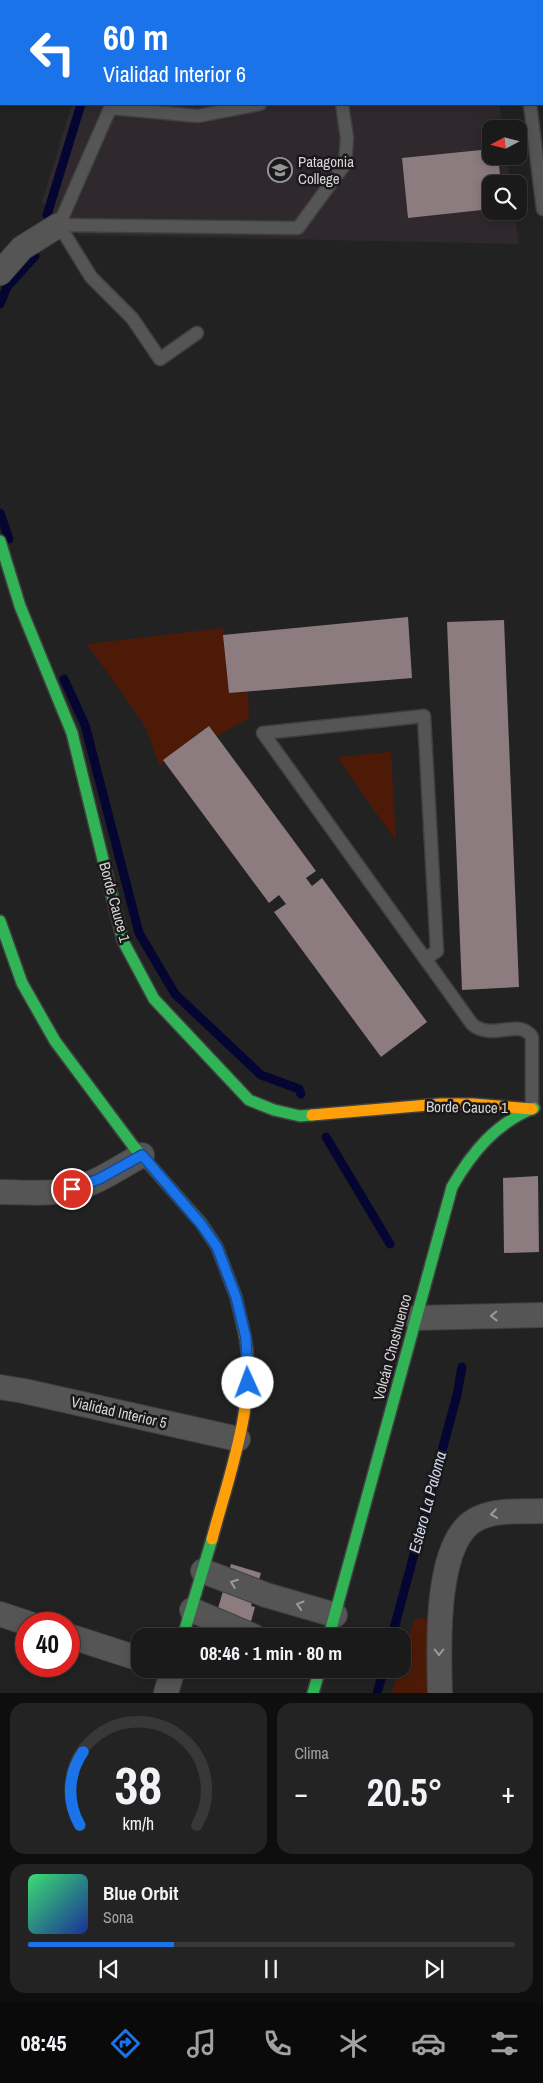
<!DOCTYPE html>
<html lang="es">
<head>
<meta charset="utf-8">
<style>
  :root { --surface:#1a1a1a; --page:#232323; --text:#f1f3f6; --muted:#9fa1a2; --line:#383839; --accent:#1a73e8 }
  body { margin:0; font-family:"Archivo Narrow",sans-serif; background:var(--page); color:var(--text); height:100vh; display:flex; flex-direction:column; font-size:19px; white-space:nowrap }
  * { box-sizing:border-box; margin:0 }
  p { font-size:16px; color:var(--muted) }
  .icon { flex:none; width:28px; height:28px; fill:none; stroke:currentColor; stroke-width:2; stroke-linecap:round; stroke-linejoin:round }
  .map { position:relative; height:1693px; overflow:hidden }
  .details { display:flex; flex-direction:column; gap:10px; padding:10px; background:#0e0e0e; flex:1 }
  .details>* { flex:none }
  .top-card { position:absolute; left:0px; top:0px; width:544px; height:105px; box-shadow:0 2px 12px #0003,0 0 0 1px var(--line); background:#1a73e8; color:#fff; overflow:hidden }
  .needle { width:32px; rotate:263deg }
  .fabs { position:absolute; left:482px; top:120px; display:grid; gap:10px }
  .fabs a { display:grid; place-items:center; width:45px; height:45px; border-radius:10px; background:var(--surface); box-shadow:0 2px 12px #0003,0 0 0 1px var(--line); font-size:25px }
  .speed { position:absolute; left:15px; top:1612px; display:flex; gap:10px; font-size:25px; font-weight:700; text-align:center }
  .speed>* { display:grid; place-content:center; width:65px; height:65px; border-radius:50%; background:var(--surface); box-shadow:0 2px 12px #0003,0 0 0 1px var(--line); line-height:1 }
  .speed .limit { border:8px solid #d22; background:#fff; color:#111 }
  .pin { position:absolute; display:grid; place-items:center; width:42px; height:42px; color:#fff; margin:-21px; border:2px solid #fff; border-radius:50%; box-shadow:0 1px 5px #0007 }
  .me { position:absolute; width:55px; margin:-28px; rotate:358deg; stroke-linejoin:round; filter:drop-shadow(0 0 4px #0008) }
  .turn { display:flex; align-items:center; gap:18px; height:105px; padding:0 20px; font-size:22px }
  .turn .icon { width:65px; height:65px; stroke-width:2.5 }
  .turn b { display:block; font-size:35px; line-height:42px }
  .big { font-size:38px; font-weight:800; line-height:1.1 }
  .details .widget { flex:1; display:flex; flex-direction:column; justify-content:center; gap:8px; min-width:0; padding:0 18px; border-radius:15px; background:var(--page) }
  .details .dial { align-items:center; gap:0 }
  .dial svg { height:130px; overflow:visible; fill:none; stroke:var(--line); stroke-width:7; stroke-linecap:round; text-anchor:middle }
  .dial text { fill:var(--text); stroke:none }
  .song { display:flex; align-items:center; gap:15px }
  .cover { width:60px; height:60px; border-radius:8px; background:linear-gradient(135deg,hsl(140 70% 55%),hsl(230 70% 35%)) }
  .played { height:5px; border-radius:2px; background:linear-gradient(90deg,var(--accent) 30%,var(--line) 30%) }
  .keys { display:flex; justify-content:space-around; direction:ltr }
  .heat { display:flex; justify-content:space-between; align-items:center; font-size:28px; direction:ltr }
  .details .tiles { flex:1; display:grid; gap:10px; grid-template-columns:1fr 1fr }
  .widget:last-child { grid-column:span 2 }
  .trip { position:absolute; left:131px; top:1628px; width:280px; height:50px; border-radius:15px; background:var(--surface); box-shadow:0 2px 12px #0003,0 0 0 1px var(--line); font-weight:800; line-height:50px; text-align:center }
  .menu { display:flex; height:80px; justify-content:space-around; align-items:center; background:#0a0a0a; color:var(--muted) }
  .menu .icon { width:35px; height:35px }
  .menu .current { color:var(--accent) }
  .menu b { font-size:22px; color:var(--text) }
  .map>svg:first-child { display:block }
</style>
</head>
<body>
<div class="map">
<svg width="543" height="1693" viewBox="0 0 543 1693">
  <rect width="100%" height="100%" fill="#232223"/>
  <!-- built -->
  <path fill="#2f282d" d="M103 0H485V1H102Z
    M72 104H499L503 129H491V156H507L510 184H491V211H514L519 244 79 235 42 202Z"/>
  <!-- green -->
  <path fill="#4d1a08" d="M223 628 229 693 248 692 249 718 217 736 209 726 164 760 160 767 145 726 87 644Z
    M391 752 396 841 337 757Z
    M423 1618 427 1620 429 1693H392L399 1669H402L403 1656 414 1620Z"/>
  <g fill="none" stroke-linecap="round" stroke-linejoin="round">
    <!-- stream -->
    <path stroke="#050532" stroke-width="9" d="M112 1V0
      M47 215 81 104
      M0 304 7 287 35 256
      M0 513 9 539
      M64 679 85 725 139 933 175 994 261 1075 299 1089 301 1094
      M326 1137 390 1244
      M392 1636 457 1395 462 1367
      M377 1693 384 1669"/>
  </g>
  <!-- building -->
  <path fill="#8c7c7f" d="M491 149V156H498L501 184H491V209L408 218 402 158Z
    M408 617 412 678 229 693 223 635Z
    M504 620 519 987 462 990 447 622Z
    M209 726 316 871 306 878 312 886 322 878 427 1022 381 1057 274 912 286 904 279 895 269 903 163 760Z
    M538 1176 539 1252 504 1253 503 1178Z
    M231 1564 261 1573 251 1606 255 1607 250 1625 216 1615Z"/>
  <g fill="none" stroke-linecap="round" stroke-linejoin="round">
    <defs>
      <path id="lane" d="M136 1V0
        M330 1V0
        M522 1 524 0
        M530 104 543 209
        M111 108 198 116 260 104
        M59 225 298 228 345 164 347 138 342 104
        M59 225 91 277 132 318 160 359 197 333
        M59 225 112 104
        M425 959 437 951 424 716 263 733C333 830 403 927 472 1024 493 1042 519 1017 532 1037V1109"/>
      <path id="street" d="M0 273 22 248 59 225
        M0 1192C24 1192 50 1195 73 1189 98 1183 120 1167 142 1155
        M415 1318 543 1315
        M0 1387 24 1391 238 1439
        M203 1571 266 1595 335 1615
        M192 1610 253 1636
        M0 1614 30 1624
        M69 1636 140 1659
        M166 1693 173 1669
        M440 1693C439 1652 433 1537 479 1518 498 1509 523 1512 543 1511"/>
      <path id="fast" d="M0 541 20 606 72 733 123 941 154 999 249 1100 274 1110 300 1116 312 1115
        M0 921 22 983 55 1041 134 1147 201 1223 217 1247 236 1297 243 1327
        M183 1636 212 1539
        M329 1636 452 1187C472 1152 496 1123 534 1108
        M313 1693 320 1669"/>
      <path id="slow" d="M312 1115 440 1104H473L532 1109
        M212 1539C229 1475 260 1394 243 1327"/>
    </defs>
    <!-- lane casing -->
    <use href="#lane" stroke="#404040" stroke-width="15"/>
    <!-- street casing -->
    <use href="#street" stroke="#404040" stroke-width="26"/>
    <!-- fast casing -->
    <use href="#fast" stroke="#404040" stroke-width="14"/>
    <!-- slow casing -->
    <use href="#slow" stroke="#404040" stroke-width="14"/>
    <!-- lane -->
    <use href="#lane" stroke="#565556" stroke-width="12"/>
    <!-- street -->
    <use href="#street" stroke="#565556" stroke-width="24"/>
    <!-- fast -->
    <use href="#fast" stroke="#30b455" stroke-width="11"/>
    <!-- slow -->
    <use href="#slow" stroke="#ff9f0a" stroke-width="11"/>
  </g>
  <!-- one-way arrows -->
  <defs><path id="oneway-chevron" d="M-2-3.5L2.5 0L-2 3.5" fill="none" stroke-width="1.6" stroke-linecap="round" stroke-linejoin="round" transform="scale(1.25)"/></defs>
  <g stroke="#9c9b9c">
    <use href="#oneway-chevron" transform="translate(494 1316) rotate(179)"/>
    <use href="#oneway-chevron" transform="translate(494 1514) rotate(172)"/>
    <use href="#oneway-chevron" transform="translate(234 1583) rotate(-159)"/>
    <use href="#oneway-chevron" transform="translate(300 1605) rotate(-164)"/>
    <use href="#oneway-chevron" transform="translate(439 1652) rotate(90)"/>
  </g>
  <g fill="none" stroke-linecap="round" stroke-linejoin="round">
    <defs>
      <path id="route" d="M72 1189 99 1179 142 1155 201 1224 217 1247 236 1297 246 1338 248 1383"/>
    </defs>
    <!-- route casing -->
    <use href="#route" stroke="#114b97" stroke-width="12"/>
    <!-- route -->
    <use href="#route" stroke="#1a73e8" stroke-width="9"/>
  </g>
  <!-- icons -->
  <defs>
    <symbol id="school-ring" viewBox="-11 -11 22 22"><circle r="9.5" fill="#1a181a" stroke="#979697" stroke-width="1.5"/><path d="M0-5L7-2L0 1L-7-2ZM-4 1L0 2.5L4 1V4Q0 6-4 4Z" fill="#979697"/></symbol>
  </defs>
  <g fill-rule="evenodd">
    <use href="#school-ring" x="266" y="156" width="28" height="28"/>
  </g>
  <g text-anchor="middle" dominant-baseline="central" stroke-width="5" stroke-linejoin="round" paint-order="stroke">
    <!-- poi labels -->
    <g font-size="15" fill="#d6d4d6" stroke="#1a181a" text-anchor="start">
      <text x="298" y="161">Patagonia<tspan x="298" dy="17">College</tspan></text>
    </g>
    <!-- street labels -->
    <g font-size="15" fill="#d6d4d6" stroke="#1a181a">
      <text transform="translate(115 902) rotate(75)">Borde Cauce 1</text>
      <text transform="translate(467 1107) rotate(1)">Borde Cauce 1</text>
      <text transform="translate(392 1347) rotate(-75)">Volcán Choshuenco</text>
      <text transform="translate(119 1412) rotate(13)">Vialidad Interior 5</text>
    </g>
    <!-- water labels -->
    <g font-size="16" font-style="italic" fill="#d0d8ed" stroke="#1a181a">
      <text transform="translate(427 1502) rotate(-75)">Estero La Paloma</text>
    </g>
  </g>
</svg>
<div class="fabs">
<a><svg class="needle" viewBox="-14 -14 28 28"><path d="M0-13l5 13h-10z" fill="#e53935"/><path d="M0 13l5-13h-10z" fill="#9fa1a2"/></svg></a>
<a><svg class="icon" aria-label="search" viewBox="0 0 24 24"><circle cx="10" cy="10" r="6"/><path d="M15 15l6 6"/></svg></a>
</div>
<div class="speed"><div class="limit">40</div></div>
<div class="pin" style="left:72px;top:1189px;background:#d93025"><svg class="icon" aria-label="arrive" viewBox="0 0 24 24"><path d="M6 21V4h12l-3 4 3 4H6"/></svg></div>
<svg class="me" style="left:248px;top:1383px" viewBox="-20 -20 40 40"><circle r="19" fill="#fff"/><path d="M0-13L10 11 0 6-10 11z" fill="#1a73e8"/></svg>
<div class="trip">08:46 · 1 min · 80 m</div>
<div class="top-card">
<div class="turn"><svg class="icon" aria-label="left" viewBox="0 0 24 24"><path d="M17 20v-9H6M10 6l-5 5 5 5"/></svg><div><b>60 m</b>Vialidad Interior 6</div></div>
</div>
</div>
<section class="details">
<div class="tiles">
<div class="widget dial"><svg viewBox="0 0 100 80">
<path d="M14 69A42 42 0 1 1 86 69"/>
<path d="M14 69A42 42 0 0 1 16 24" stroke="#1a73e8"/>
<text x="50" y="56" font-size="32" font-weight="700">38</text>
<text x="50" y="72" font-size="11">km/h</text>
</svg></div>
<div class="widget"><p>Clima</p>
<div class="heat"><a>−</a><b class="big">20.5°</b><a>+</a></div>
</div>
<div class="widget">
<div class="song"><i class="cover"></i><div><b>Blue Orbit</b><p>Sona</p></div></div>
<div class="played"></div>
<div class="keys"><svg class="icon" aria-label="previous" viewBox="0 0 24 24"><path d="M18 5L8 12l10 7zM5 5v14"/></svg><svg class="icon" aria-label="pause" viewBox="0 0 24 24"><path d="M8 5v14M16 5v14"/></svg><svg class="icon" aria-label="next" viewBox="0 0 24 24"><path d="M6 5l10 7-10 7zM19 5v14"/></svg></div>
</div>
</div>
</section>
<nav class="menu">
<b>08:45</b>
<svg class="icon current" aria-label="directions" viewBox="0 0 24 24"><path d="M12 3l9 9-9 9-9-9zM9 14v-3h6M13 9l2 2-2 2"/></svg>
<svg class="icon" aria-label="music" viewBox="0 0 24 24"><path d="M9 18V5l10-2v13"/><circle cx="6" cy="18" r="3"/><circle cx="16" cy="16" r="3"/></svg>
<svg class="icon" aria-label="phone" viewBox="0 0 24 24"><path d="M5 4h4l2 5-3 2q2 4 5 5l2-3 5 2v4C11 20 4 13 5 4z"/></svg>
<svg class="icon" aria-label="climate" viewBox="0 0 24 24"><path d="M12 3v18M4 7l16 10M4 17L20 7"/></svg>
<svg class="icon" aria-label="car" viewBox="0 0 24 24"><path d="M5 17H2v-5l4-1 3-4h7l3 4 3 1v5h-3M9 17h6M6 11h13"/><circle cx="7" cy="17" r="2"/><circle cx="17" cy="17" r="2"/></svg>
<svg class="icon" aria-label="filters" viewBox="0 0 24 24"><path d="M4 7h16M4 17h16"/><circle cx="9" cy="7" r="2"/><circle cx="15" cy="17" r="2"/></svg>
</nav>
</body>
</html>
